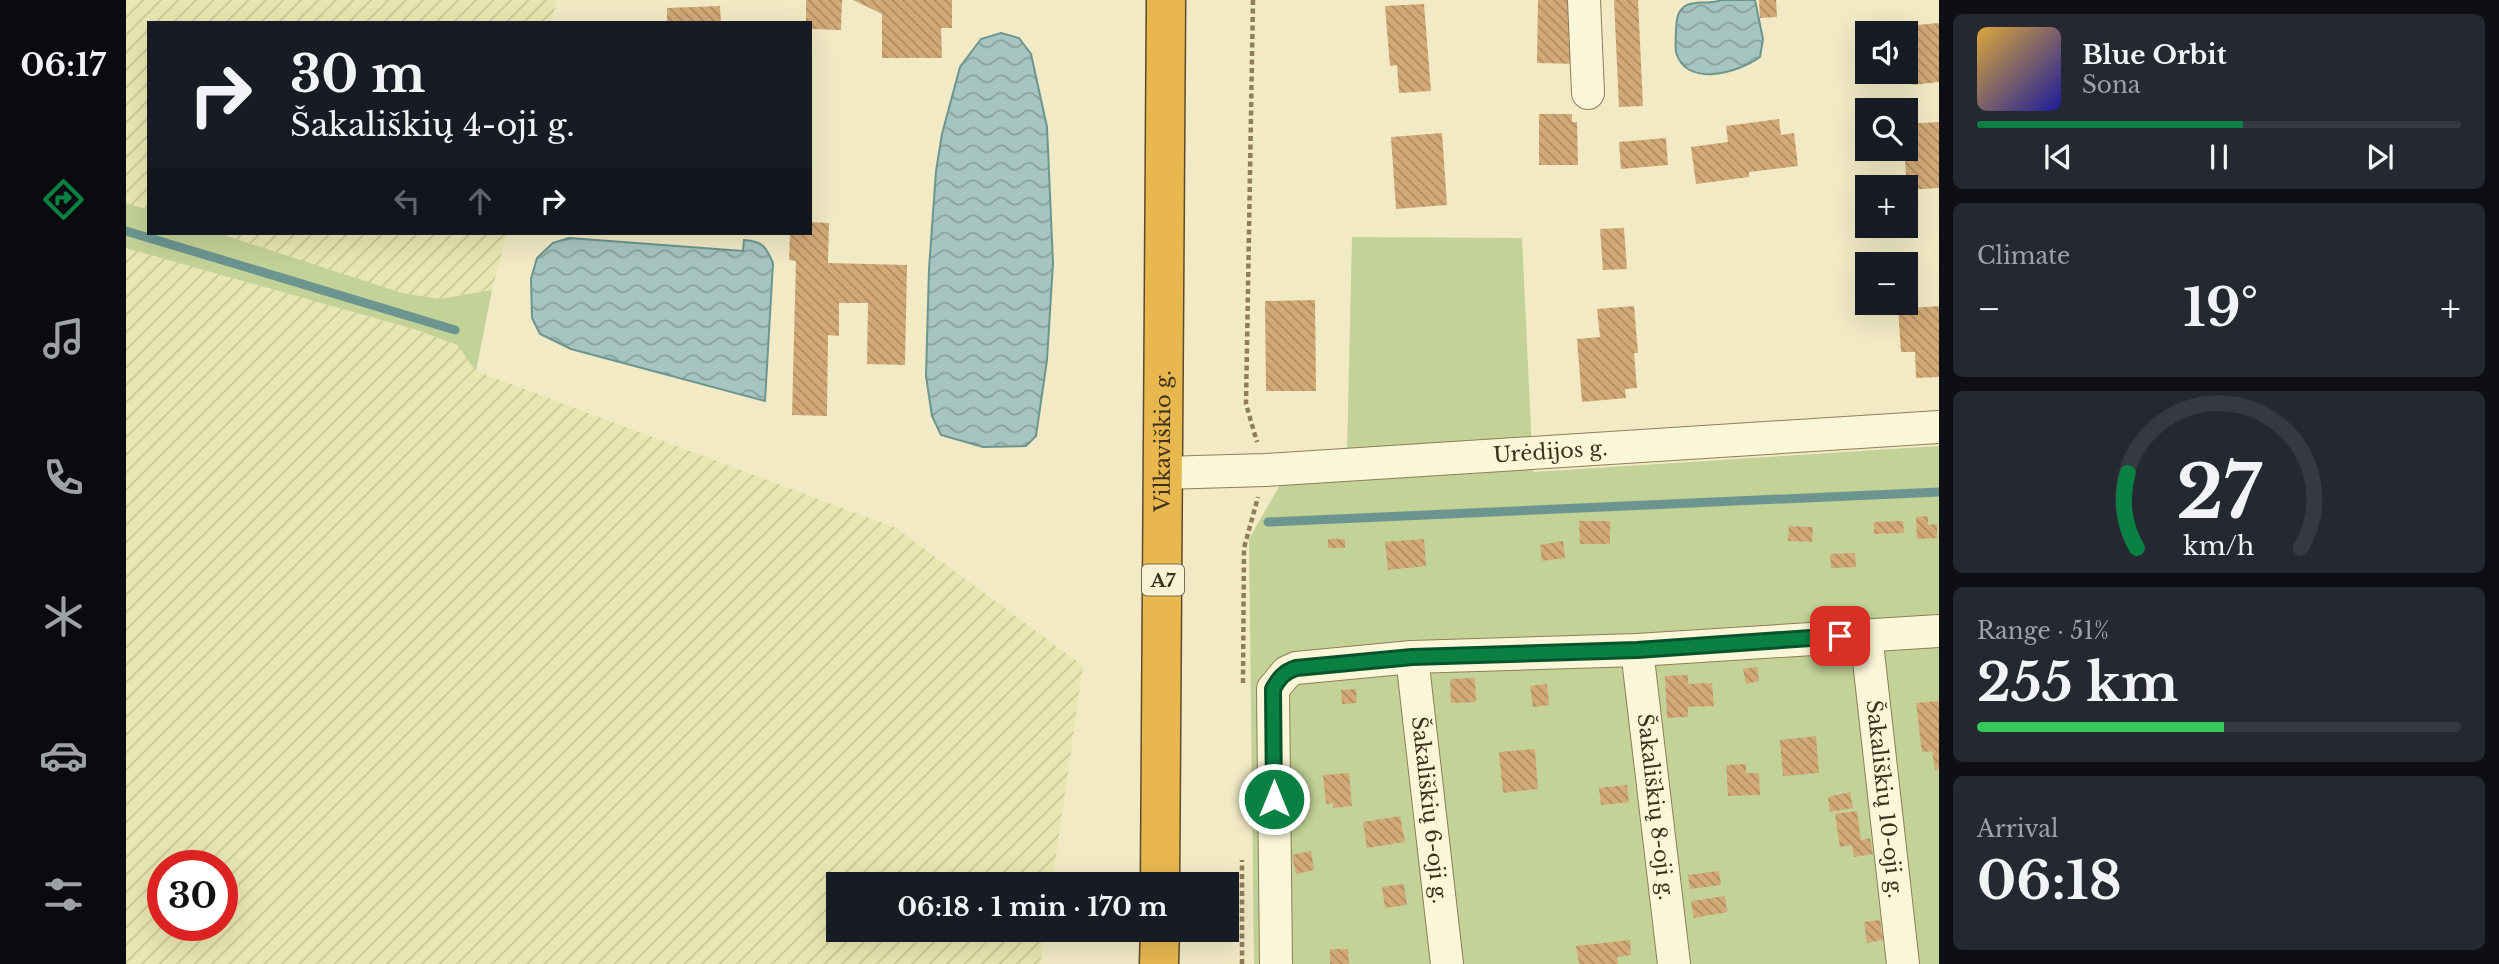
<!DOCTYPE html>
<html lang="en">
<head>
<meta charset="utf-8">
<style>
  :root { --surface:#171b24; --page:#242831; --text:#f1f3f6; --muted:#9ea1a6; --line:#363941; --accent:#0b8043 }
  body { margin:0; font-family:"Libre Baskerville",serif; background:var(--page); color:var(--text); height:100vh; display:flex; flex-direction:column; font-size:26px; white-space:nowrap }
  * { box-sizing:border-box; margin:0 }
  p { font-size:23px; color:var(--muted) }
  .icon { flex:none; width:38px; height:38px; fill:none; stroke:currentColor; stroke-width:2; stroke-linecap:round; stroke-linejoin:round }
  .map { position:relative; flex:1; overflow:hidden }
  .panel { display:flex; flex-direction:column; gap:14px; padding:14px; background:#0d0f14; width:560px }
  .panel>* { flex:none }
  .hud { position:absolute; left:21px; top:21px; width:665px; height:214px; border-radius:0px; box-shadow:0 7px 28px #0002; background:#171b24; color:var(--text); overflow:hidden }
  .tools { position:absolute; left:1729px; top:21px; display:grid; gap:14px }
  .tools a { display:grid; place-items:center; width:63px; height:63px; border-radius:0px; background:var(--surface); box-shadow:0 7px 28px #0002; font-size:35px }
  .speed { position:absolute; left:21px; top:850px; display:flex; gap:14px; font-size:35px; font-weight:700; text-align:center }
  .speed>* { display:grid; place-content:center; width:91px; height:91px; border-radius:50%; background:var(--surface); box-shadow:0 7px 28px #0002; line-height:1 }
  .speed .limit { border:10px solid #d22; background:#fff; color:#111 }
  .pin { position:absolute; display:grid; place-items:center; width:60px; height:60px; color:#fff; margin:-30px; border-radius:14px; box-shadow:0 4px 10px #0006 }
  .me { position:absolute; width:77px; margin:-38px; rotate:0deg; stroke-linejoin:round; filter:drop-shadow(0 0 5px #0008) }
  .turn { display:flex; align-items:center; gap:24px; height:147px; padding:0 28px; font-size:32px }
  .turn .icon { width:91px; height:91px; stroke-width:2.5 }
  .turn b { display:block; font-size:49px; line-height:60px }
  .lanes { display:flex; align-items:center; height:66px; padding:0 28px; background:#0003; justify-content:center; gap:35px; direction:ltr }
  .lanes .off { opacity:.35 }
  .big { font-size:52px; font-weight:800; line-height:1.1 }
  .panel .tile { flex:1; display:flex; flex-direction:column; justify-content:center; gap:10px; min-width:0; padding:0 24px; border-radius:10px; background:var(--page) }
  .panel .dial { align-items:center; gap:0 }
  .dial svg { height:182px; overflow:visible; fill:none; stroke:var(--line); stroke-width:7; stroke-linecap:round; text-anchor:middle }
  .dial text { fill:var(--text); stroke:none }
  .song { display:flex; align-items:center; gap:21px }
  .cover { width:84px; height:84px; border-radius:10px; background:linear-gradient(135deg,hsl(40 70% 55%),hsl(240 70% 35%)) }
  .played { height:7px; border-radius:4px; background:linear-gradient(90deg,var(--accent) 55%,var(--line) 55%) }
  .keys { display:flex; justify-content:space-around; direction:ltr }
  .heat { display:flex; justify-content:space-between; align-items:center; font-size:38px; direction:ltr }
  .charge { height:10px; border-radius:5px; background:linear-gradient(90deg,#34c759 51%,var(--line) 0) }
  .trip { position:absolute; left:700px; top:872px; width:413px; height:70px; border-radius:0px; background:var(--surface); box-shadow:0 7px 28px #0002; font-weight:800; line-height:70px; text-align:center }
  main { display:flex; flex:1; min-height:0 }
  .menu { display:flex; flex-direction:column; width:126px; justify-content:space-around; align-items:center; background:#090b0e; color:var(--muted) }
  .menu .icon { width:49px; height:49px }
  .menu .on { color:var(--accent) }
  .menu b { font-size:32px; color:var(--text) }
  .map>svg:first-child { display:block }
</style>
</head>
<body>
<main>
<nav class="menu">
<b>06:17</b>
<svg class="icon on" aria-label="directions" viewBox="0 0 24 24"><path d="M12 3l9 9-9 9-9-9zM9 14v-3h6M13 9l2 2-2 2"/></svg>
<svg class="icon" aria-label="music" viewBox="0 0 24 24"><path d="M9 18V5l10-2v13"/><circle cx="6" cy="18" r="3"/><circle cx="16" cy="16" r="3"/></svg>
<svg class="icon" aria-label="phone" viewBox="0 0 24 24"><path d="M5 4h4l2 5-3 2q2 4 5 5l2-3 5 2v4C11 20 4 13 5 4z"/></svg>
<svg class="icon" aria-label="climate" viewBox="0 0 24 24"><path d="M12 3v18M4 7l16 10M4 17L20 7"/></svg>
<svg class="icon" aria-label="car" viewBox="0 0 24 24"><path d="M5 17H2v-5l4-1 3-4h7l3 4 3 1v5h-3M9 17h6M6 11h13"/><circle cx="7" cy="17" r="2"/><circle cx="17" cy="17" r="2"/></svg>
<svg class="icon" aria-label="filters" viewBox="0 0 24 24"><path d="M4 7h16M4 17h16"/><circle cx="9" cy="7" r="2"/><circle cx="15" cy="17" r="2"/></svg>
</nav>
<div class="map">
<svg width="1813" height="964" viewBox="0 0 1813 964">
  <defs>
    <pattern id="farmland-furrows" width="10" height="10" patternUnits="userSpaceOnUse" patternTransform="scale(1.75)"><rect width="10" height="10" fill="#e9e7b1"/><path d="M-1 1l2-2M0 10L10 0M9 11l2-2" fill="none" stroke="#c9c798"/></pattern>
    <pattern id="water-waves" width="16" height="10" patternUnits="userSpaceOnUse" patternTransform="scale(1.75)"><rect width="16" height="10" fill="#a7c5c0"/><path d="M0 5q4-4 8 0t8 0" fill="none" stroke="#89a19b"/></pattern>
    <pattern id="building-back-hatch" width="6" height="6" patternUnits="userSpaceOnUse" patternTransform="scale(1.75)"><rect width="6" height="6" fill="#d3aa77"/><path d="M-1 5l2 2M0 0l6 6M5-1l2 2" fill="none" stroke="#ad8b61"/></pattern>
  </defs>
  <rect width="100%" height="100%" fill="#f2eac5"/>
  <!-- farmland -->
  <path fill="url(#farmland-furrows)" fill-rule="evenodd" d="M0 0H430L426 23H23V210L0 203Z
    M92 233H381L366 290 314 299 275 293Z
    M0 248 291 330 331 345 350 371 770 528 957 666 926 884H712V929H919L914 964H0ZM37 866H96V926H37Z"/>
  <!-- green -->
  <path fill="#c3d297" d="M0 203 23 210V233H92L276 293 314 299 366 290 350 371 331 345 291 330 0 248Z
    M1226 237 1396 238 1407 472 1813 446V964H1128L1123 539 1154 485 1221 454Z"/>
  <!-- water -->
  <path fill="url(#water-waves)" stroke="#6c9590" stroke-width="2" d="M1595 0H1629L1637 39 1634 57C1612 73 1560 88 1550 52 1549 46 1550 37 1550 30 1551 20 1550 13 1559 6 1569 0 1583 5 1595 0Z
    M875 33 893 38 905 54 921 127 927 263 921 360 910 436 900 446 857 447 815 435 806 416 800 376 803 269 810 171 816 134 834 67 855 39Z
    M443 238 617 251 618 240C637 241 640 247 647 263L639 401 445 349 414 334 406 318 405 279 411 258 427 243Z"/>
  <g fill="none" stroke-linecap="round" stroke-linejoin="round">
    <!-- stream -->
    <path stroke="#6c9590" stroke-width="9" d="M0 231 329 330
      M1142 522 1813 492"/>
  </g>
  <!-- building -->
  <path fill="url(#building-back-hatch)" d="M680 0H716L715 30 684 29V23H680Z
    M727 0H826V28H815L816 58H756V14Z
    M1412 0H1453V64L1411 63Z
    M1488 0H1512L1517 106 1493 107Z
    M1633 0H1650L1651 17 1634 18Z
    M1298 4 1305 91 1273 93 1271 65 1264 66 1259 6Z
    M594 6 595 23H541V8Z
    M1813 23V82L1787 85 1784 54H1780V33H1757V28Z
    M1413 114H1446V122H1451L1452 165H1413Z
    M1653 119 1655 135 1668 133 1672 166 1623 172V177L1570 184 1565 147 1602 142 1600 126Z
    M1813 122V188L1781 190 1779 160 1761 161 1760 149H1780V124Z
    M1316 133 1321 205 1270 209 1265 137Z
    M1540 138 1542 165 1495 169 1493 142Z
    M684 222 703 223 702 263 781 265 779 365 741 364 742 303H713V336L702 335 701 416 666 415 670 261 663 260 664 233H684Z
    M1498 228 1501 269 1477 270 1474 229Z
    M1189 300 1190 391H1140L1139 301Z
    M1508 306 1512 353H1508L1511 388 1499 389 1500 398 1456 402 1451 339 1474 337 1471 309Z
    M1813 306V377L1790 378 1789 352H1775L1772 309Z
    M1802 516V525L1811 524V538L1791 539 1790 517Z
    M1453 521H1484V544H1454Z
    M1777 521 1778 533 1748 534V522Z
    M1663 526 1687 527 1686 542 1662 541Z
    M1202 539H1219V548H1202Z
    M1298 539 1300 566 1262 570 1259 542Z
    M1437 541 1439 558 1416 561 1414 545Z
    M1729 553 1730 567 1705 568 1704 554Z
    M1631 667 1633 681 1620 684 1617 669Z
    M1562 675V684L1586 683 1588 706 1562 707V717L1541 718 1539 676Z
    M1349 678 1350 702 1325 703 1324 679Z
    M1421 684 1423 705 1407 707 1404 686Z
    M1230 689 1231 703 1216 704 1215 690Z
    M1813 701V769L1809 770 1806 751 1796 752 1790 703Z
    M1690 736 1693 773 1657 776 1654 740Z
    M1409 749 1412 789 1377 793 1373 752Z
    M1620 764V773H1633L1634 795 1602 796 1600 765Z
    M1223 773 1226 806 1207 808V803L1200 804 1197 775Z
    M1501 785 1503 802 1475 805 1473 788Z
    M1724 792 1727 808 1704 812 1702 797Z
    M1731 811 1735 840 1744 838 1747 854 1728 857 1726 845 1714 847 1709 814Z
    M1274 816 1279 842 1241 848 1237 822Z
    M1185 851 1188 870 1170 874 1166 855Z
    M1593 871 1595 885 1564 889 1562 875Z
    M1278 884 1281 905 1259 908 1256 887Z
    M1599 896 1601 912 1568 918 1565 901Z
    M1754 920 1757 940 1741 943 1738 922Z
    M1504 940 1505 955 1491 957 1492 964H1453L1450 946Z
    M1204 949H1222L1223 964H1204Z"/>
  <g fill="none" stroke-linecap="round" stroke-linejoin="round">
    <defs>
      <g id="street">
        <path d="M1458 0 1462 93"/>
        <path id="s1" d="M1037 473 1139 470 1813 427"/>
        <path id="s2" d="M1740 634 1777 964"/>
        <path id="s3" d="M1511 650 1548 964"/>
        <path id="s4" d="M1286 657 1321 964"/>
        <path d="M1150 964 1147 689 1161 672 1170 668 1286 657 1511 650 1813 631"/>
      </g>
      <g id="highway">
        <path id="s5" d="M1034 884 1040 0"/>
        <path d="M1033 964 1034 929"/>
      </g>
    </defs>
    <!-- street casing -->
    <use href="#street" stroke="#8f7d59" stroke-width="34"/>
    <!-- highway casing -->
    <use href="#highway" stroke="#5d4a2d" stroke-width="41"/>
    <!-- path -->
    <path stroke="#8f7d59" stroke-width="4.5" stroke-dasharray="5 3.5" stroke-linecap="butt" d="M1127 0 1120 404 1131 442
      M1117 683 1118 548 1132 497
      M1116 964V860"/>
    <!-- street -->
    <use href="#street" stroke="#fcf6d9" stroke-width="32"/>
    <!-- highway -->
    <use href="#highway" stroke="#e8b84f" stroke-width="38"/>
  </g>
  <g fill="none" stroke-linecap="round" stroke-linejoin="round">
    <defs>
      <path id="route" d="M1148 799 1147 689C1153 678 1158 672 1170 668L1286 657 1511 650 1714 636"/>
    </defs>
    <!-- route casing -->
    <use href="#route" stroke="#07532c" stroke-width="18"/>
    <!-- route -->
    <use href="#route" stroke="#0b8043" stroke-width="12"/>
  </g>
  <g text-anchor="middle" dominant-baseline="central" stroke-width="6" stroke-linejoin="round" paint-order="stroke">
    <!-- shield labels -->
    <rect fill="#f9f3d5" stroke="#766c55" stroke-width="2" x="1016" y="564.5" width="42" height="31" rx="5"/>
    <g font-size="19" font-weight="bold" fill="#3e321e">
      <text x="1037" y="580">A7</text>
    </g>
    <!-- street labels -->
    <g font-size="21" fill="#3e321e" stroke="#f9f3d5">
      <text stroke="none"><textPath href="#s5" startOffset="443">Vilkaviškio g.</textPath></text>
      <text stroke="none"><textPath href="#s1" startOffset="388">Urėdijos g.</textPath></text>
      <text stroke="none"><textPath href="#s2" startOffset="166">Šakališkių 10-oji g.</textPath></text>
      <text stroke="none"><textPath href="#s3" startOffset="158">Šakališkių 8-oji g.</textPath></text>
      <text stroke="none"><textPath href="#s4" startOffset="154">Šakališkių 6-oji g.</textPath></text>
    </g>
  </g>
</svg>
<div class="tools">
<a><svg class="icon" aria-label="sound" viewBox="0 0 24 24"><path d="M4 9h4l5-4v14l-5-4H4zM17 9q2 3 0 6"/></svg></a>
<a><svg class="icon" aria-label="search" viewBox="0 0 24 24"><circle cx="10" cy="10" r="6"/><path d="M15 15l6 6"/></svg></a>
<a>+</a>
<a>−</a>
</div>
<div class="speed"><div class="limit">30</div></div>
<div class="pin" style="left:1714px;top:636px;background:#d93025"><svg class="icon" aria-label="arrive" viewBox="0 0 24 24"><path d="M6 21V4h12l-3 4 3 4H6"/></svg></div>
<svg class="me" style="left:1148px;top:799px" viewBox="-20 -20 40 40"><circle r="17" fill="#0b8043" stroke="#fff" stroke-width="3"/><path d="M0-11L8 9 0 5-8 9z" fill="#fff"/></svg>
<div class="trip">06:18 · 1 min · 170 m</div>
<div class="hud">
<div class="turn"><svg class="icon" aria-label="right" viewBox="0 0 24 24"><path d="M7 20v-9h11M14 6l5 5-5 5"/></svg><div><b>30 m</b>Šakališkių 4-oji g.</div></div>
<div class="lanes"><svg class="icon off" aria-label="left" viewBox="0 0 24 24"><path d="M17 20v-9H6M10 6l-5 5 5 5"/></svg><svg class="icon off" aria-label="ahead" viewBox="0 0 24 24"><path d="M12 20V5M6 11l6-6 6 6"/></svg><svg class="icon" aria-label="right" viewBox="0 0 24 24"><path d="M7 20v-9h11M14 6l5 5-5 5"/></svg></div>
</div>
</div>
<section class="panel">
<div class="tile">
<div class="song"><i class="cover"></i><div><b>Blue Orbit</b><p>Sona</p></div></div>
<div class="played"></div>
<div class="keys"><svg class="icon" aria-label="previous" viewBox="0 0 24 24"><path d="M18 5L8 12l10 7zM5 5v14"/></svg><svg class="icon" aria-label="pause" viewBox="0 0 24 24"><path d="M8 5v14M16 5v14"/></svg><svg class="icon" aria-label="next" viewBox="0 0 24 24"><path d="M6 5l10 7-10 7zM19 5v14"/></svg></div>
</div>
<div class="tile"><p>Climate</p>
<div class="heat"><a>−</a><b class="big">19°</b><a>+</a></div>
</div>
<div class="tile dial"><svg viewBox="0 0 100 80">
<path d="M14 69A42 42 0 1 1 86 69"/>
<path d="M14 69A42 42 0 0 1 10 36" stroke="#0b8043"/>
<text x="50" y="56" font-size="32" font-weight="700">27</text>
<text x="50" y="72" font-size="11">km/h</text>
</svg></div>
<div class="tile"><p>Range · 51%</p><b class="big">255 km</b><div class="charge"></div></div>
<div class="tile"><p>Arrival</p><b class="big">06:18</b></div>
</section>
</main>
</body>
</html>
